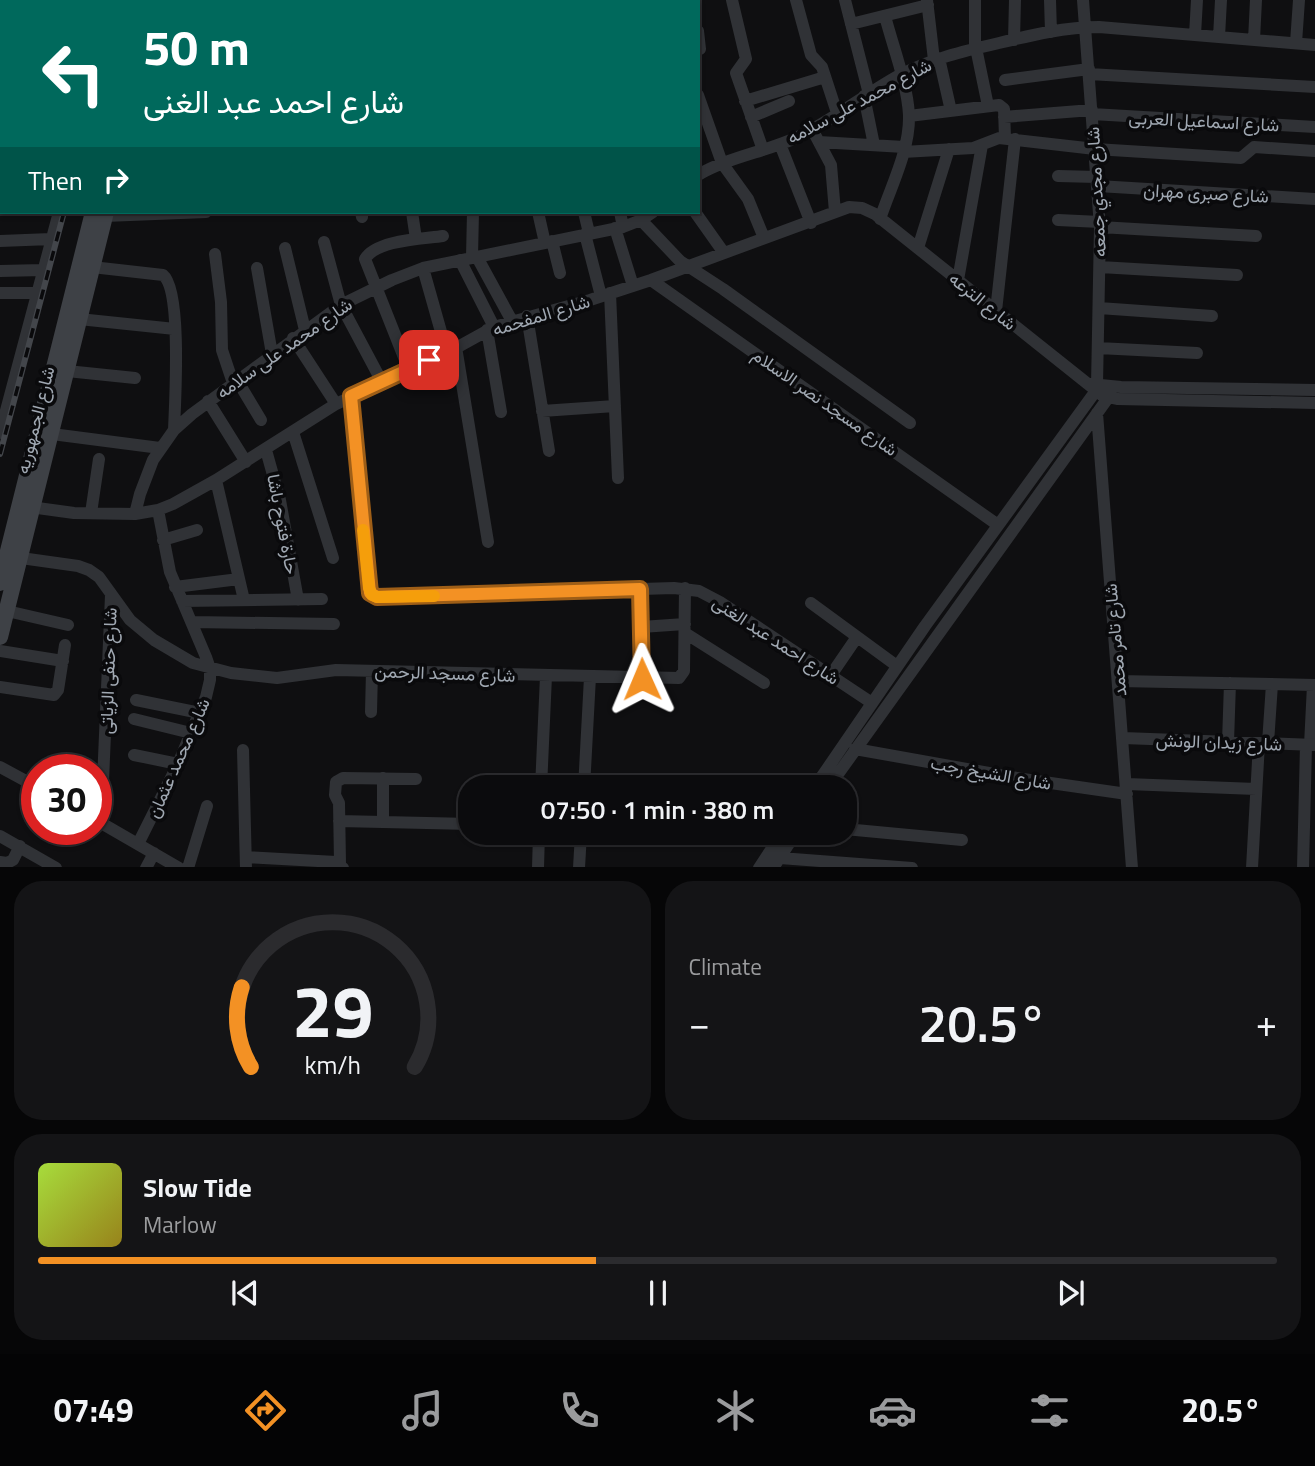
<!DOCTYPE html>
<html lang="en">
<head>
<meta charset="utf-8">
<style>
  :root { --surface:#0b0b0d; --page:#141416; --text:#f1f3f6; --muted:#9a9b9d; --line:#2b2b2e; --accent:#f39124 }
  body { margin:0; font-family:"Titillium Web",Vazirmatn,sans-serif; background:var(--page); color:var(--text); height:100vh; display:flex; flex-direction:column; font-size:26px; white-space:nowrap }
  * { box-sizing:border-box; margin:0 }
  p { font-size:23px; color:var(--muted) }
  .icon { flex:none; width:38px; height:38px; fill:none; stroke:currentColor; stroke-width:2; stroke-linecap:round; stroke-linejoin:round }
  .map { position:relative; height:867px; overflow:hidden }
  .drawer { display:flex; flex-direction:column; gap:14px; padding:14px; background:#060607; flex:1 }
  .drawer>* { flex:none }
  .banner { position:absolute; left:0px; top:0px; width:700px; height:214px; box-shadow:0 2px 5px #0004,0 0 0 2px var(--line); background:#00695c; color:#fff; overflow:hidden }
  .speed { position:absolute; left:21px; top:754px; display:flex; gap:14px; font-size:35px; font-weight:700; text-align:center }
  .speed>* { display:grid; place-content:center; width:91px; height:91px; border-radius:50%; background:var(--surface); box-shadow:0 2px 5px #0004,0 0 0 2px var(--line); line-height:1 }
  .speed .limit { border:10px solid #d22; background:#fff; color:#111 }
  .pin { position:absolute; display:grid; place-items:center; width:60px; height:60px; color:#fff; margin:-30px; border-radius:14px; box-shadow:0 4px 10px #0006 }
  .me { position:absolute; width:77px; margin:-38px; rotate:359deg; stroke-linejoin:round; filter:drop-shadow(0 0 5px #0008) }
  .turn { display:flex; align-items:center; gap:24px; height:147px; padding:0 28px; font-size:32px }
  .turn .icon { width:91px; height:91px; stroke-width:2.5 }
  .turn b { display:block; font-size:49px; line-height:60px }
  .then { display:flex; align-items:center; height:66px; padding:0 28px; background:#0003; gap:14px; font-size:26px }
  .big { font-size:52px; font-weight:600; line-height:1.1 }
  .drawer .widget { flex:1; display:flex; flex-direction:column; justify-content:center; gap:10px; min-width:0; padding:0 24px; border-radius:28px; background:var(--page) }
  .drawer .dial { align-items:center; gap:0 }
  .dial svg { height:182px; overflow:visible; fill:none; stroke:var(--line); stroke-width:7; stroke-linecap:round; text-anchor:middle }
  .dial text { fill:var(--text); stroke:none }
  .song { display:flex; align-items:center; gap:21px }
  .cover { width:84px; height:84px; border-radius:10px; background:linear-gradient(135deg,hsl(80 70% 55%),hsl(50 70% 35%)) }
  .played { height:7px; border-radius:4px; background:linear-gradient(90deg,var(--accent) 45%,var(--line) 45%) }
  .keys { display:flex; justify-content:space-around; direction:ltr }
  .heat { display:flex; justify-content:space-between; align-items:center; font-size:38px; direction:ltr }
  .drawer .tiles { flex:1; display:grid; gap:14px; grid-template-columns:1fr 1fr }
  .widget:last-child { grid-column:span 2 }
  .trip { position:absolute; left:458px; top:775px; width:399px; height:70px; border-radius:28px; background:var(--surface); box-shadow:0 2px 5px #0004,0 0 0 2px var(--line); font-weight:600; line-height:70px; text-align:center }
  .menu { display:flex; height:112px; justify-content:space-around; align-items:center; background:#040405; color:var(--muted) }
  .menu .icon { width:49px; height:49px }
  .menu .active { color:var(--accent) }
  .menu b { font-size:32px; color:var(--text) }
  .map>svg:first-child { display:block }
</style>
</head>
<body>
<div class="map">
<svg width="1315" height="868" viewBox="0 0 1315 868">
  <rect width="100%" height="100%" fill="#0f0f11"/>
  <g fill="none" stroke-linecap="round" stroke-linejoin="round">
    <!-- minor -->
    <path stroke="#303236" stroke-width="12" d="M111 0 114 1
      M539 0V2
      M576 0 577 2
      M649 0V2
      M693 0 694 2
      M732 0 746 59 736 73 763 150
      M796 0 811 55 822 67 837 113
      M845 0 869 94
      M927 0 934 60
      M975 0V43L988 106
      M1050 0 1051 32
      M1083 0 1100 227 1097 385
      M347 2V0
      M443 2 465 0
      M479 2V0
      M0 9 2 10
      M851 24 928 5
      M698 31 700 49
      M1195 35 1197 0
      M1219 37 1221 0
      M1014 40 1015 0
      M1254 40 1256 0
      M1296 43 1299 0
      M939 58 951 111
      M0 63 2 64
      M1089 74 1315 87
      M0 79 2 78
      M1005 80 1089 69
      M698 95 722 163 748 199 764 238
      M864 96 874 145
      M745 101 825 77
      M1092 114 1315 127
      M909 116 999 105 1004 109 1005 138
      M751 117 789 101
      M1004 117 1092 110
      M812 129 831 165 835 212
      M0 136H2
      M819 142 904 147
      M780 144 811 223
      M903 152 973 148 999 138 1095 149 1241 158 1254 147 1315 151
      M698 175C729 157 765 152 798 137 833 120 864 95 898 76 930 59 964 51 999 43 1032 35 1065 27 1099 27L1315 45
      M1058 176 1097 177
      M1098 186 1315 199
      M0 205H2
      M361 212 362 217
      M412 212 416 239
      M538 212 545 243
      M584 212 589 233
      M620 212 623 227
      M695 212 724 253
      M105 216 206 212
      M880 219C891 186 910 150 909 115 907 82 893 47 885 16
      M641 220 680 261 723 289 910 423
      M1058 220 1100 222
      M1100 227 1256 236
      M615 228 633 286
      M585 234 601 296
      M0 241 51 239
      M552 241 560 273
      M324 242 341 305 382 382
      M285 248 305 330
      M918 248 949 149
      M215 254 221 302 222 350 233 383
      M472 257 473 212
      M477 257 512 321
      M460 260 494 327
      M92 267 163 275C182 290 175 403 174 430
      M1100 267 1237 275
      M257 268 272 354
      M423 268 447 353
      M0 271 43 270
      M651 280 998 525
      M958 280 982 145
      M0 293H37
      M610 293 618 478
      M1099 308 1212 316
      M996 311 1015 139
      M527 316 549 451
      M79 319 175 329
      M487 330 501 412
      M293 338 336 404
      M456 347 488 542
      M1098 348 1197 353
      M409 370 365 259C376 240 422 239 443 236
      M67 371 135 378
      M237 380 261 420
      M1090 384 1121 387 1315 390
      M351 396 369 588 374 597 674 588 699 591 720 602 872 703
      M208 401 246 462
      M542 411 615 406
      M1097 413 1132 868
      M293 432 333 558
      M0 433 59 212
      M52 434 160 448
      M266 450 280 500 298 600
      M216 480 244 600
      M23 506 74 513 135 514 158 510 173 504 216 480 336 404 447 353 494 327 590 300 651 280 849 207 862 208 875 214 1103 396 1117 399 1315 403
      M91 513 99 459
      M135 514 140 494 153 460 174 430 192 414 341 305 392 280 423 268 623 227 641 220 653 212
      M163 540 197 530
      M21 558 78 566 89 570 99 577 130 620 154 640 193 663 231 673 277 678 336 670 679 678 684 671 685 588
      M175 587 239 579
      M640 589 642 679
      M182 601 322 599
      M811 603 897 666
      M7 611 68 625
      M192 622 334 624
      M641 627 685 624
      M685 633 764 683
      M0 651 63 661
      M831 675 857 637
      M1119 681 1315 685
      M0 687 54 695 58 690 65 645
      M136 700 200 713
      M371 712 372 671
      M134 719 191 733
      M1123 738 1315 745
      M1228 742 1230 683
      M1268 743 1272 684
      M1310 745 1313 685
      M855 749 1023 779 1127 794
      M243 750 246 868
      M134 755 178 764
      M0 767 37 787
      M383 778V822
      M1127 784 1256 789
      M96 787 103 781 111 595
      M541 788 546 676
      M584 788 590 677
      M814 788 925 626 1095 392
      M828 788 1108 398
      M96 820 179 868
      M339 821 471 824
      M845 829 962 840
      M0 836 56 868
      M138 844 178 764 206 697 210 680V669L206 657 170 572 158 510
      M246 857 336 862 343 868
      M780 858 912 868
      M0 862 7 863 13 860 20 846
      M340 863 339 803 335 795 336 782 343 778 416 779
      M146 868 154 853
      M188 868 207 806
      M538 868 539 833
      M579 868 581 833
      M759 868 782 833
      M773 868 796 833
      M1252 868 1259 743
      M1303 868 1306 745"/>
    <!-- tertiary -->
    <path stroke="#303236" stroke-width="14" d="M327 2 331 0"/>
    <!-- secondary -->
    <path stroke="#3e4146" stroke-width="16" d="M146 2 147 0
      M159 2V0
      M0 583 93 212
      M0 637 106 212"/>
    <defs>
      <path id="rail" d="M120 2V0
        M0 454 64 212"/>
    </defs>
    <!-- rail casing -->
    <use href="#rail" stroke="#43464b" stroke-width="6"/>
    <!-- rail -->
    <use href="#rail" stroke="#0a0a0c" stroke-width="3.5" stroke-dasharray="10" stroke-linecap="butt"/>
  </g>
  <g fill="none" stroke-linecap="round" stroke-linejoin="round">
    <defs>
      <path id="route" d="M429 360 351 396 370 593 377 597 640 589 642 679"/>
    </defs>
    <!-- route casing -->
    <use href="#route" stroke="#9e5e17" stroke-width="18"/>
    <!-- route -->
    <use href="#route" stroke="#f39124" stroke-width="12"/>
    <!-- slow -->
    <path stroke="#f59e0b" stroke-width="12" d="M363 530 369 588 372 595 377 597 434 596"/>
  </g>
  <g text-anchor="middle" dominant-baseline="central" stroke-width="7" stroke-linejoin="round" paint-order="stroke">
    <!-- street labels -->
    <g font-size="18" fill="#a0a8b2" stroke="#0a0a0c">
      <text transform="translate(859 101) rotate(-28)">شارع محمد على سلامه</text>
      <text transform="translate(1204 121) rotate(3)">شارع اسماعيل العربى</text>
      <text transform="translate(1096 192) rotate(-93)">شارع مجدي جمعه</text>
      <text transform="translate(1206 193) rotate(3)">شارع صبرى مهران</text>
      <text transform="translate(983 301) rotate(39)">شارع الترعه</text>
      <text transform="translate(541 315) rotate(-17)">شارع المفحمه</text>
      <text transform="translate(284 348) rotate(-35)">شارع محمد على سلامه</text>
      <text transform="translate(825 402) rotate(35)">شارع مسجد نصر الاسلام</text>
      <text transform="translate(35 420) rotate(-76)">شارع الجمهوريه</text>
      <text transform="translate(283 524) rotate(79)">حارة فتوح باشا</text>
      <text transform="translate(776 640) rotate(33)">شارع احمد عبد الغنى</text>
      <text transform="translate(1115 640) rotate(-95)">شارع تامر محمد</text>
      <text transform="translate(108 671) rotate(-88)">شارع حنفى الزياتى</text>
      <text transform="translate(445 673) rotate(2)">شارع مسجد الرحمن</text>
      <text transform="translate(1219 742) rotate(2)">شارع زيدان الونش</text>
      <text transform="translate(178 758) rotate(-66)">شارع محمد عثمان</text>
      <text transform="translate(991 773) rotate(10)">شارع الشيخ رجب</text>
    </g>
  </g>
</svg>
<div class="speed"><div class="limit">30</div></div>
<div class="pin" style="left:429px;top:360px;background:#d93025"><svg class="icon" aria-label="arrive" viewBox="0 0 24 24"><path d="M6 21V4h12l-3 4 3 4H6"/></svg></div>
<svg class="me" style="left:642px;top:679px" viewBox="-20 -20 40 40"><path d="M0-17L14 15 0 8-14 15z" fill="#f39124" stroke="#fff" stroke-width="4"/></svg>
<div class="trip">07:50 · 1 min · 380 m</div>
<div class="banner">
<div class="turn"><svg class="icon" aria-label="left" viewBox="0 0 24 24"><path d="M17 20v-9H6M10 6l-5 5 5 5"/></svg><div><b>50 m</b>شارع احمد عبد الغنى</div></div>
<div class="then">Then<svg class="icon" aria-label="right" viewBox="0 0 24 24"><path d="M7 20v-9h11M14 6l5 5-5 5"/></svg></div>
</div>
</div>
<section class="drawer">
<div class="tiles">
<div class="widget dial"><svg viewBox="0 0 100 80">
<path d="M14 69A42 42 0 1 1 86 69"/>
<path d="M14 69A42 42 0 0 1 10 34" stroke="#f39124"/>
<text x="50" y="56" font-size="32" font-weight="700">29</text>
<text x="50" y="72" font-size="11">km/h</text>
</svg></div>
<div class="widget"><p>Climate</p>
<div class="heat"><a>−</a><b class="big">20.5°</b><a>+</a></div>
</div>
<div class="widget">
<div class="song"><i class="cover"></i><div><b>Slow Tide</b><p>Marlow</p></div></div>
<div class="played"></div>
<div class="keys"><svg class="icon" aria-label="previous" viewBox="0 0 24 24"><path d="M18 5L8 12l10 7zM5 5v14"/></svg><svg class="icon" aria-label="pause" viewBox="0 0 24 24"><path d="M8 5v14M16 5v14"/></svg><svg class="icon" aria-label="next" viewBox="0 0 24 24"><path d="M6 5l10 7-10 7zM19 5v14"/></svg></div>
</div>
</div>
</section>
<nav class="menu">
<b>07:49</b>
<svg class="icon active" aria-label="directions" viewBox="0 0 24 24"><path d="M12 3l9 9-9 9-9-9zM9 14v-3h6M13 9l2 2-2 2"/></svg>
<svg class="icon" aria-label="music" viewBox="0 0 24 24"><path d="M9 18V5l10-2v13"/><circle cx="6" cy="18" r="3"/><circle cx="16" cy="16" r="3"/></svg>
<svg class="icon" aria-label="phone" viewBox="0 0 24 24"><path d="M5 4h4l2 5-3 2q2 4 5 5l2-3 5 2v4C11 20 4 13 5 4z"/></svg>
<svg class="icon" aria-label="climate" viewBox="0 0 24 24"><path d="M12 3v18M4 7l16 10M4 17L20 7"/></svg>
<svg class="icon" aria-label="car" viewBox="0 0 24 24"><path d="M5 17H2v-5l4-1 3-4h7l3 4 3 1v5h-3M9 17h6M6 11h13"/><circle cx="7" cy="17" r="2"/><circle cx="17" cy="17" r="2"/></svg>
<svg class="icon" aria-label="filters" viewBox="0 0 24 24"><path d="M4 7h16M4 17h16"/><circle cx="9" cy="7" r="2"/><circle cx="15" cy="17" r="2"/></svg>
<b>20.5°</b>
</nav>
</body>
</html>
